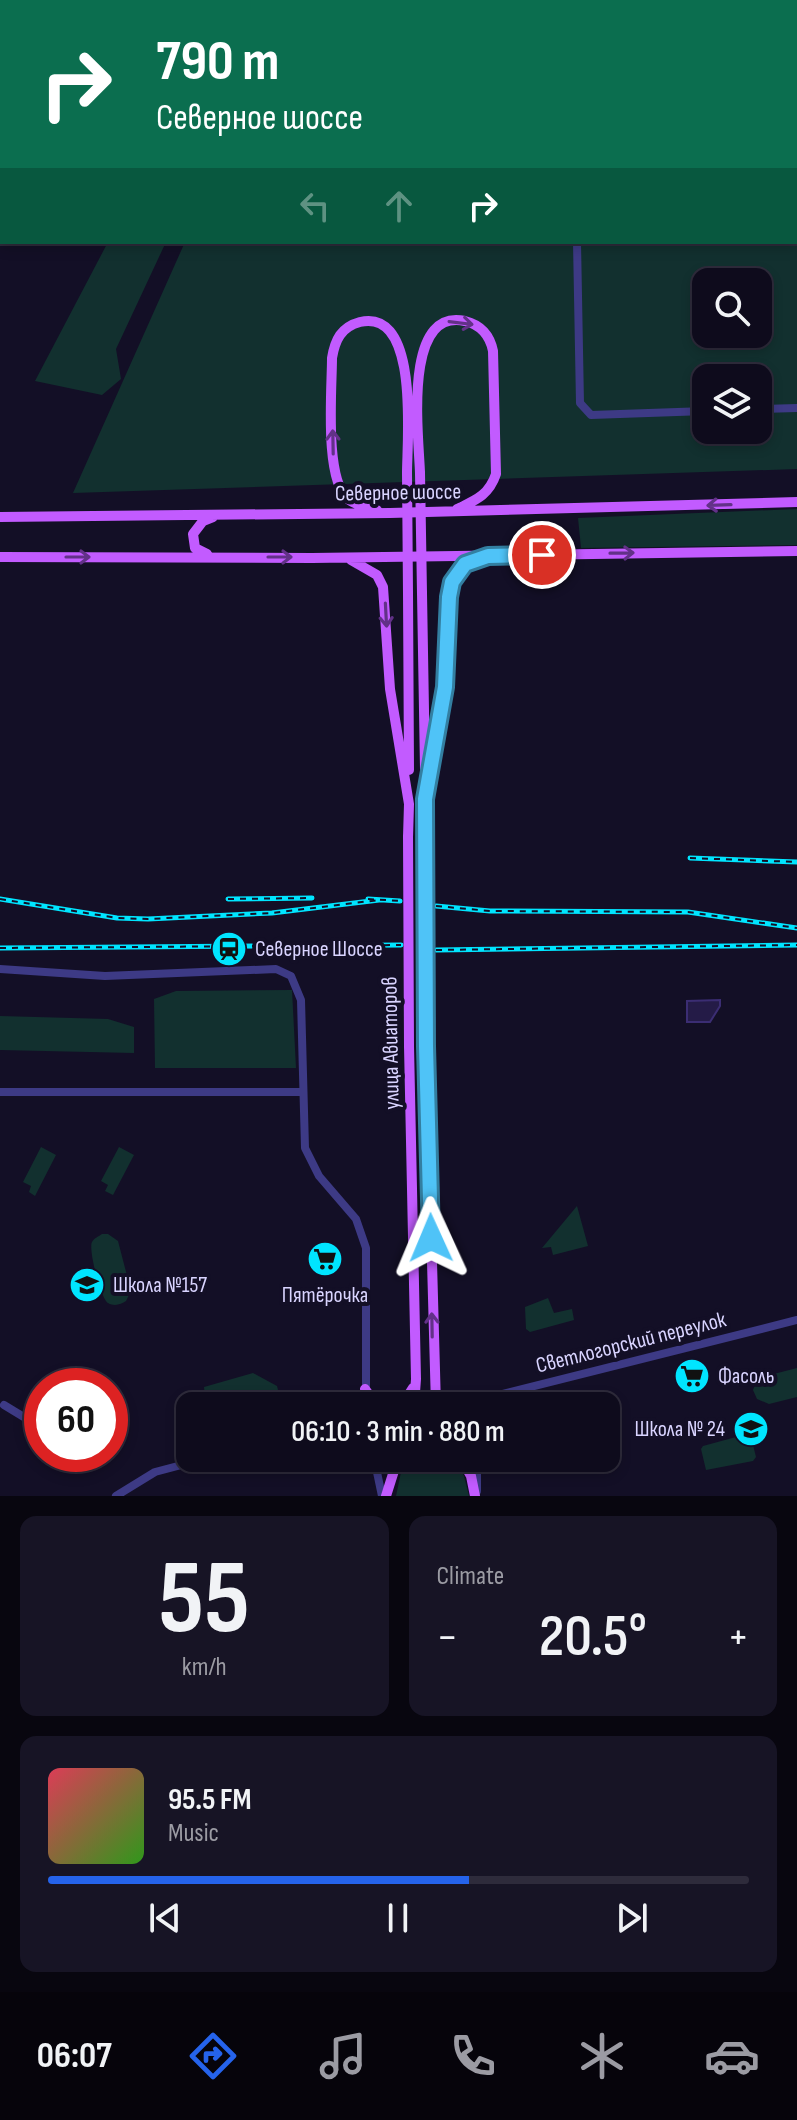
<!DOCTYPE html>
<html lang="en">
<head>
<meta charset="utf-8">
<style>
  :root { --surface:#0e0b1c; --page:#171425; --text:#f1f3f6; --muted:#9b9ba3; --line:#2e2b3b; --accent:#2563eb }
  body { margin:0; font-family:"Sofia Sans Condensed",sans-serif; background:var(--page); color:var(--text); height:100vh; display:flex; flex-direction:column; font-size:30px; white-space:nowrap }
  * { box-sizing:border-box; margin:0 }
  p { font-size:26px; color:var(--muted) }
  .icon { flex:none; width:44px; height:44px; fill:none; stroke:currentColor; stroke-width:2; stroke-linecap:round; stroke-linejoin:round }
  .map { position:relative; height:1496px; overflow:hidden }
  .side { display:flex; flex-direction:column; gap:20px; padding:20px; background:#08060f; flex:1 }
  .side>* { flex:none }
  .hud { position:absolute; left:0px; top:0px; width:798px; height:244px; box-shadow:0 4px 12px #0003,0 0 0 2px var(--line); background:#0b6e4f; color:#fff; overflow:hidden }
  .fabs { position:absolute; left:692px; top:268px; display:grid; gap:16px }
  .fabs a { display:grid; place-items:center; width:80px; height:80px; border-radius:16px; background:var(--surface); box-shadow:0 4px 12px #0003,0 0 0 2px var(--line); font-size:40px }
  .speed { position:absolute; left:24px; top:1368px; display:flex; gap:16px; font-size:40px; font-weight:700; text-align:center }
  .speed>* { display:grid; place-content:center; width:104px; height:104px; border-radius:50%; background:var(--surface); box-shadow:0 4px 12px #0003,0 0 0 2px var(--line); line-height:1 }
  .speed .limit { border:12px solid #d22; background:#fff; color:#111 }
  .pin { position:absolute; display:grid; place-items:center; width:68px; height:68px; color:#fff; margin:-34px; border:4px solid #fff; border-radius:50%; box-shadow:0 2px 8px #0007 }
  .me { position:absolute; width:88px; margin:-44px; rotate:359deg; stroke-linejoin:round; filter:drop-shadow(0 0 6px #0008) }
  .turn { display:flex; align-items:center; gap:28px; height:168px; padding:0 24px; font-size:36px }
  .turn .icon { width:104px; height:104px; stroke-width:2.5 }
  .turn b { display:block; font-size:56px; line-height:68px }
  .lanes { display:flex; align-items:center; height:76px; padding:0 24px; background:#0003; justify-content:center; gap:40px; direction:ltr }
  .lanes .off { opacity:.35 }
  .big { font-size:60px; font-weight:600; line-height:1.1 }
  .side .widget { flex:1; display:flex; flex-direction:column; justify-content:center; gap:12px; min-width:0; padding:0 28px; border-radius:16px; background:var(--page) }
  .side .dial { align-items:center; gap:0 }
  .dial b { font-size:104px; line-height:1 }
  .song { display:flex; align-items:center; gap:24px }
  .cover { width:96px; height:96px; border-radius:12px; background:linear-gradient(135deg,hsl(350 70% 55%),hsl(110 70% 35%)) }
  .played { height:8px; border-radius:4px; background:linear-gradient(90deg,var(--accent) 60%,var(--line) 60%) }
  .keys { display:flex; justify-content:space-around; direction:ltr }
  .heat { display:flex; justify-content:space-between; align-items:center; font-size:44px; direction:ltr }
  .side .tiles { flex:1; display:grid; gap:20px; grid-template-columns:1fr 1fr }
  .widget:last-child { grid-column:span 2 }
  .trip { position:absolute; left:176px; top:1392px; width:444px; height:80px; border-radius:16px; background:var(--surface); box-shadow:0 4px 12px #0003,0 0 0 2px var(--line); font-weight:600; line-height:80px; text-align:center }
  .tabs { display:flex; height:128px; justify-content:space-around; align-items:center; background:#06040b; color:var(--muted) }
  .tabs .icon { width:56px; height:56px }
  .tabs .on { color:var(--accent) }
  .tabs b { font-size:36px; color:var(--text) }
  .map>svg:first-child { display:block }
</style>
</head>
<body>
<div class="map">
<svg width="797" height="1496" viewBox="0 0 797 1496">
  <rect width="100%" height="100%" fill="#130f26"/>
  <!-- green -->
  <path fill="#12302f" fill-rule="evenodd" d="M0 0H210L2 2V193Z
    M293 0H797V469L73 493 185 242H796V2ZM706 282H758V334H706ZM706 378H758V430H706Z
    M108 242H166L116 349 121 379 102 395 35 381Z
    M797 509V545L581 548 578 518Z
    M292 990 296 1068H155L154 999 176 991Z
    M0 1016 108 1019 134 1027V1053L0 1050Z
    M41 1147 56 1155 35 1196 29 1192 31 1186 23 1182Z
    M119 1147 134 1155 113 1195 105 1191 108 1185 101 1181Z
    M577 1206 588 1246 553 1255 551 1247 542 1248Z
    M102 1234H108L118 1241 131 1291 126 1301C121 1304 115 1307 108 1303 101 1299 88 1249 92 1242 94 1238 98 1237 102 1234Z
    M548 1298 554 1313 572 1309 574 1320 530 1332 526 1329 525 1307Z
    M797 1368V1397L769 1404 757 1399 753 1390 758 1378Z
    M253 1373 277 1386 279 1394 231 1406H206L204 1387Z
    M747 1434 751 1437 756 1457 753 1461 706 1470 701 1449 703 1446Z
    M404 1458H454L464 1476 469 1496H396Z"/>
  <!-- building -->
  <path fill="#241b47" stroke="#3b2d73" stroke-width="2" d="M720 1000V1006L710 1022H687V1001Z"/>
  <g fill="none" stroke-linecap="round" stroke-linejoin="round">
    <!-- minor -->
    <path stroke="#3d3a85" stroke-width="8" d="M583 2 584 0
      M577 242 580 403 591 415 706 411
      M758 409 797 408
      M0 969 105 976 276 969 291 976 301 1000 305 1148 319 1176 356 1219 366 1248V1406
      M0 1092H302
      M4 1405 32 1422
      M479 1406V1400L797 1320
      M374 1458 382 1496
      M477 1458V1491
      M116 1496 155 1472 208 1458"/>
    <!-- major -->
    <path stroke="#c25bff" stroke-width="10" d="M420 473C419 438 402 307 465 321 481 325 490 336 493 351L496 474C489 495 476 500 457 509
      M377 510C367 507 356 506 348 499 324 479 332 389 332 358 335 340 341 327 360 322 420 308 407 440 407 473
      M0 517 390 513 797 502
      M207 554 195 548 193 534 203 521 213 517
      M0 557 312 558 797 551
      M351 560 377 575 383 587 390 689 409 804 408 837
      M408 593 409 770
      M422 593 425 769
      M425 837V799L445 687 452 582 465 564 479 559
      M409 1046 416 1379 414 1406
      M426 1046 436 1406
      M365 1389 374 1402 383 1406
      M398 1406 404 1402 413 1388
      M461 1458 471 1476 475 1496
      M386 1496 398 1458"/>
    <defs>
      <path id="rail" d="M690 858 797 862
        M0 899 117 918 148 919 272 913 379 900
        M228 899 312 898
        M368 899 400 901
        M436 906 490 911 688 912 797 928
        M0 948 401 945
        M436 950 797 945"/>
    </defs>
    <!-- rail casing -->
    <use href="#rail" stroke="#00e5ff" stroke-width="5"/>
    <!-- rail -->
    <use href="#rail" stroke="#130f26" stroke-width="2" stroke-dasharray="6" stroke-linecap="butt"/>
    <!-- major-bridge -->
    <path stroke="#c25bff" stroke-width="10" d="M407 473 408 593
      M420 473 422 593
      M408 837 409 1046
      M425 837 426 1046"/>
  </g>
  <!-- one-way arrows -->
  <defs><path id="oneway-shaft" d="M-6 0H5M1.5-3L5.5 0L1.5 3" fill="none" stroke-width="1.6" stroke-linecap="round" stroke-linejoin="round" transform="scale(2)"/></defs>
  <g stroke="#623188">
    <use href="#oneway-shaft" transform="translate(461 323) rotate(7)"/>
    <use href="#oneway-shaft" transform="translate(333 442) rotate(-91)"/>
    <use href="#oneway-shaft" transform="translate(719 505) rotate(178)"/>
    <use href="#oneway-shaft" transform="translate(622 553) rotate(-1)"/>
    <use href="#oneway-shaft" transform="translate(78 557)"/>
    <use href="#oneway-shaft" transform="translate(280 557)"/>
    <use href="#oneway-shaft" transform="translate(386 615) rotate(87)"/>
    <use href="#oneway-shaft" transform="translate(432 1325) rotate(-91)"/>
  </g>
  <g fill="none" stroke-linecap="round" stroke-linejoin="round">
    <defs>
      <path id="route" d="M431 1238 426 1046 425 799 445 687 449 597 452 582 465 564 488 556 542 555"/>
    </defs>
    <!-- route casing -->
    <use href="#route" stroke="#337fa1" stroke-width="20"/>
    <!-- route -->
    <use href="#route" stroke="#4fc3f7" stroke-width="14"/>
  </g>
  <!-- icons -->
  <defs>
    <symbol id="station-disc" viewBox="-11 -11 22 22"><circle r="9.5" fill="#00e5ff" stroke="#130f26"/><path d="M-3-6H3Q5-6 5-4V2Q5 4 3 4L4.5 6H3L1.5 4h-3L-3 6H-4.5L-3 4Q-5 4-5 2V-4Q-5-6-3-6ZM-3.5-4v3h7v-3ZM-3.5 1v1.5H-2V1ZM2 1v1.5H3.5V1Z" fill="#111"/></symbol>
    <symbol id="supermarket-disc" viewBox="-11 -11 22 22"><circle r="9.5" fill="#00e5ff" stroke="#130f26"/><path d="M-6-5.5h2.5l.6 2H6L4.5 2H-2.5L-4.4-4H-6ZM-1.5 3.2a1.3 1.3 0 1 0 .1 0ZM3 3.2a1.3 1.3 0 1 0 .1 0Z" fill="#111"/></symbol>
    <symbol id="school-disc" viewBox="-11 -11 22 22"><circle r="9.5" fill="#00e5ff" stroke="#130f26"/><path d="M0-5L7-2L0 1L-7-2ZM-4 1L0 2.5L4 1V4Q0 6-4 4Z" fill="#111"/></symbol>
  </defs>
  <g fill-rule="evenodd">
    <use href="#station-disc" x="209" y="929" width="40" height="40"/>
    <use href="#supermarket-disc" x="305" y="1239" width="40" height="40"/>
    <use href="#school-disc" x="67" y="1265" width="40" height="40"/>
    <use href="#supermarket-disc" x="672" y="1356" width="40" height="40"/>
    <use href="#school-disc" x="731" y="1409" width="40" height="40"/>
  </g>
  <g text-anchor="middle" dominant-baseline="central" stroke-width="8" stroke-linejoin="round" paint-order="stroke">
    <!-- street labels -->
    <g font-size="22" fill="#d9d4ff" stroke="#130f26">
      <text transform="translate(398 493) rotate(-1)">Северное шоссе</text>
      <text transform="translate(391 1043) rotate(-91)">улица Авиаторов</text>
      <text transform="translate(631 1343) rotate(-14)">Светлогорский переулок</text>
    </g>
    <!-- poi labels -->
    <g font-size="22" fill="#d9d4ff" stroke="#130f26" text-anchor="start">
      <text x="255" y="949">Северное Шоссе</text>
      <text x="113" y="1285">Школа №157</text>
      <text x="325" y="1295" text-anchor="middle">Пятёрочка</text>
      <text x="718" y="1376">Фасоль</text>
      <text x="725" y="1429" text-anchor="end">Школа № 24</text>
    </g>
  </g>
</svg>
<div class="fabs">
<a><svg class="icon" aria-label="search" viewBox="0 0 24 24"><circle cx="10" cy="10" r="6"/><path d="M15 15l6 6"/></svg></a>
<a><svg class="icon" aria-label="layers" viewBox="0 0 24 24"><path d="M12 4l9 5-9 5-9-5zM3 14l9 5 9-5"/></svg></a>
</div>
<div class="speed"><div class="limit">60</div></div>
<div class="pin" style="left:542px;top:555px;background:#d93025"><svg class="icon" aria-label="arrive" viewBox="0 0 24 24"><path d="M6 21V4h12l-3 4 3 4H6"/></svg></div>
<svg class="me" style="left:431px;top:1238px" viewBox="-20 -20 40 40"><path d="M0-17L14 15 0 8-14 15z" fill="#4fc3f7" stroke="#fff" stroke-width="4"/></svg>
<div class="trip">06:10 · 3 min · 880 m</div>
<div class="hud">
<div class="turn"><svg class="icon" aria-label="right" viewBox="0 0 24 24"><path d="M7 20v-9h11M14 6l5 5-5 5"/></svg><div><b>790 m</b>Северное шоссе</div></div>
<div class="lanes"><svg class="icon off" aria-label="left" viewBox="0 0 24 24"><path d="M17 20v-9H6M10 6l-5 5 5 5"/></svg><svg class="icon off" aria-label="ahead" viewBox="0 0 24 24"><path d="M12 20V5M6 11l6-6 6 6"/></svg><svg class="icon" aria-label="right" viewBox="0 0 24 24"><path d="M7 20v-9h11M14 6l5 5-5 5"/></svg></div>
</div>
</div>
<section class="side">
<div class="tiles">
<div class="widget dial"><b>55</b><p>km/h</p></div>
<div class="widget"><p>Climate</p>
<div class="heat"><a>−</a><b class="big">20.5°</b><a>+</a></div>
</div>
<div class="widget">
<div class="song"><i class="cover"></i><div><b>95.5 FM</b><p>Music</p></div></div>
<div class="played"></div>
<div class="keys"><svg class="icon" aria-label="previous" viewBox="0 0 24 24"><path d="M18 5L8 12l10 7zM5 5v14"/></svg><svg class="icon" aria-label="pause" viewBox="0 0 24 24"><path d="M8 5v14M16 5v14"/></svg><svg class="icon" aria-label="next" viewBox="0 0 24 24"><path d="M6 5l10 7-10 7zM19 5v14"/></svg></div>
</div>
</div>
</section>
<nav class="tabs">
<b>06:07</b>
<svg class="icon on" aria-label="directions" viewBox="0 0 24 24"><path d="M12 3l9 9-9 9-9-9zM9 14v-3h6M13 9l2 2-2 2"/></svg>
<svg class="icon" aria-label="music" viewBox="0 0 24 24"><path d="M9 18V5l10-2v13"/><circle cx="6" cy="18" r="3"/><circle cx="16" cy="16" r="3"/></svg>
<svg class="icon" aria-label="phone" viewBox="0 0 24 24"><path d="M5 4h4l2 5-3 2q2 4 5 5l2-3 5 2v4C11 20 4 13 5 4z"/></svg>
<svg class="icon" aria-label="climate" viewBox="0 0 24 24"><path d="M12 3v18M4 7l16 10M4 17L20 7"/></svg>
<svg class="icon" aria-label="car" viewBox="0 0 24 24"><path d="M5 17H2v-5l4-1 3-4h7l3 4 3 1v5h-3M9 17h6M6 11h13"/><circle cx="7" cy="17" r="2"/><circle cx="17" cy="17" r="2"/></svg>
</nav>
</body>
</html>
